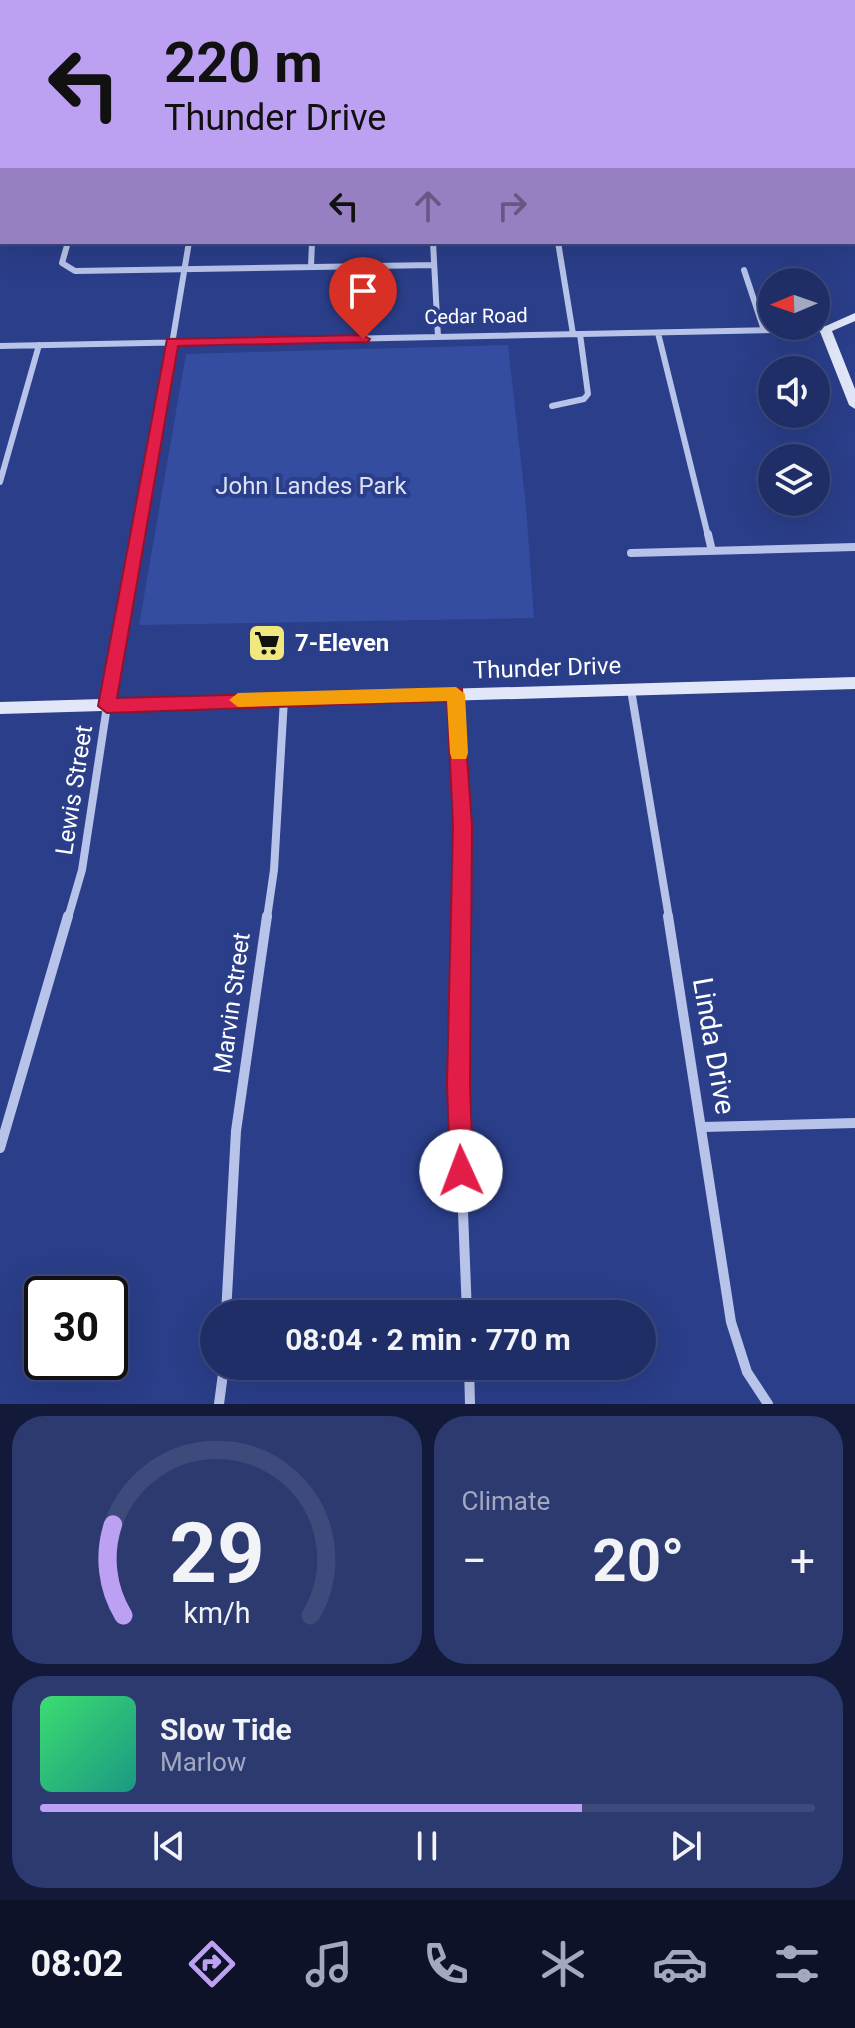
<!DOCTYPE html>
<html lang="en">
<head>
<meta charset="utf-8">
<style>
  :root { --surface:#202e67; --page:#2d3a70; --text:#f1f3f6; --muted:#a2a8c0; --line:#3d4a7b; --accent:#bca0f2 }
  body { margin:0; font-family:Roboto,sans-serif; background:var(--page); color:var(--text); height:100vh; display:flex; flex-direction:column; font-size:30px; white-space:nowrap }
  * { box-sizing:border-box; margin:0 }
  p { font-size:26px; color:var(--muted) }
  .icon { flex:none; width:44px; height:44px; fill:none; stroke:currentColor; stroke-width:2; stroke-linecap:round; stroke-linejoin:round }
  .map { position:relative; height:1404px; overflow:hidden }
  .details { display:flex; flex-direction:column; gap:12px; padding:12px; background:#121939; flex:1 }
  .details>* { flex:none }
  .hud { position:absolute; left:0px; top:0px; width:856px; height:244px; box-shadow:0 8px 32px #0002,0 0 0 2px var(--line); background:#bca0f2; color:#111; overflow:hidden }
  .needle { width:52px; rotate:268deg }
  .buttons { position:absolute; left:758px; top:268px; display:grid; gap:16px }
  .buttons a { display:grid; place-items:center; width:72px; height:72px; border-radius:50%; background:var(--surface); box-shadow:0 8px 32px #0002,0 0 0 2px var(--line); font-size:40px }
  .speed { position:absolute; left:24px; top:1276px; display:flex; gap:16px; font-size:40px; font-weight:700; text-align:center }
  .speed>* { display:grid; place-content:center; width:104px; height:104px; border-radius:50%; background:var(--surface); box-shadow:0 8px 32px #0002,0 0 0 2px var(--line); line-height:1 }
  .speed .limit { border:4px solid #111; border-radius:12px; background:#fff; color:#111 }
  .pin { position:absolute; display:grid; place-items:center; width:68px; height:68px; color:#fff; margin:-82px -34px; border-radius:50% 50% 50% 0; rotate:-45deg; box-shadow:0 0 8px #0007 }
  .pin .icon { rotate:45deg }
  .me { position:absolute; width:88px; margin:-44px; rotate:358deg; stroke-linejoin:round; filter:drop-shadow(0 0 6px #0008) }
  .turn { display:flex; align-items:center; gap:28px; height:168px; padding:0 32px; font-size:36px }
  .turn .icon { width:104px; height:104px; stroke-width:2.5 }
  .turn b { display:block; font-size:56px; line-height:68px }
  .lanes { display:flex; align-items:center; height:76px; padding:0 32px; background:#0003; justify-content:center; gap:40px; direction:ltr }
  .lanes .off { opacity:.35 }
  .big { font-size:60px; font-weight:700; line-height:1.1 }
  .details .tile { flex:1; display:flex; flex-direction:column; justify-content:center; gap:12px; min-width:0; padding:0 28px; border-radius:32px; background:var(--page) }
  .details .dial { align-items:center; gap:0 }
  .dial svg { height:208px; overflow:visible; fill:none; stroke:var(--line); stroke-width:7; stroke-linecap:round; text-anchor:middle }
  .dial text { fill:var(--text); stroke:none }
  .song { display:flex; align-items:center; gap:24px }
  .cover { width:96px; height:96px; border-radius:12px; background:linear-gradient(135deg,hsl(140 70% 55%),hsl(170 70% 35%)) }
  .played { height:8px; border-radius:4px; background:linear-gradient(90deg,var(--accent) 70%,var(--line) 70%) }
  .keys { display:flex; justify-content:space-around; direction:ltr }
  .heat { display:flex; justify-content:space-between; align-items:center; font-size:44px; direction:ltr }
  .details .tiles { flex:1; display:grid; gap:12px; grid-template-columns:1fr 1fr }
  .tile:last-child { grid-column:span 2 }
  .trip { position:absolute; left:200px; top:1300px; width:456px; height:80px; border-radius:40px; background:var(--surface); box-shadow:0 8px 32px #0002,0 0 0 2px var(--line); font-weight:700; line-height:80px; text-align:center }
  .tabs { display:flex; height:128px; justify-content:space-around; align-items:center; background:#0d1229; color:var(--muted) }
  .tabs .icon { width:56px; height:56px }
  .tabs .selected { color:var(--accent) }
  .tabs b { font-size:36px; color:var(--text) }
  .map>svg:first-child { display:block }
</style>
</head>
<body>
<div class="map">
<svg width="855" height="1404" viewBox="0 0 855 1404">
  <rect width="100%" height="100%" fill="#2a3e89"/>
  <!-- green -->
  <path fill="#344da1" d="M508 345 526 506 534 618 139 625 186 354Z"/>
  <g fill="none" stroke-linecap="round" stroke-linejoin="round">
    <!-- street-far3 -->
    <path stroke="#b7c3e9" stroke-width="5" d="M0 91 2 86"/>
    <!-- street-far2 -->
    <path stroke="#b7c3e9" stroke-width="6" d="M68 242 62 263 75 271 434 265
      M433 242 438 337
      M558 242 573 334
      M311 267 312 242
      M744 270 764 330
      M658 333 708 536
      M0 346 825 329
      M552 406 584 399 588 394 580 334
      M0 482 39 345
      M140 536 189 242"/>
    <!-- street-far1 -->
    <path stroke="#b7c3e9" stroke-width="8" d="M708 534 712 551
      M631 553 855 547
      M631 690 669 918
      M456 694 462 825 461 918
      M68 918 82 870 107 706 140 534
      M267 918 274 870 284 699"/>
    <!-- street -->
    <path stroke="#b7c3e9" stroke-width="10" d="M461 916 458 1084 467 1314
      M668 916 731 1322 747 1372 768 1404
      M703 1127 855 1123
      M0 1148 68 916
      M226 1314 236 1131 267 916
      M469 1366 470 1404
      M219 1404 224 1366"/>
    <!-- secondary -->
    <path fill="#e1e6f8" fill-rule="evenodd" d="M855 313V321L832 331 855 389V409L849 405 819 329Z
      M855 677V689L0 714V702Z"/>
  </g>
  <!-- route -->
  <path fill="#e11d48" stroke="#92132f" stroke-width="2" d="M363 335 370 339 368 342 178 346 117 698 462 689 472 825 470 1084 473 1171 470 1179 461 1182 453 1179 450 1171 447 1084 453 825 447 701 107 713 98 706 167 339Z"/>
  <!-- slow -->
  <path fill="#f59e0b" d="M456 687 465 694 468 753 466 759H452L450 753 447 701 238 707 229 700 238 693Z"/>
  <!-- icons -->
  <defs>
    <symbol id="supermarket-square" viewBox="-11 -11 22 22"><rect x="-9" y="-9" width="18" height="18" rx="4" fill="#f0e87e" stroke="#2a3e89"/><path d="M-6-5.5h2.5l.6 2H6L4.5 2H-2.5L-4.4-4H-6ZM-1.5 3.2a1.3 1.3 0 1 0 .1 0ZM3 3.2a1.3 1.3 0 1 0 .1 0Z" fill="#111"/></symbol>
  </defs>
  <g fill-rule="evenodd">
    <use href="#supermarket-square" x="245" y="621" width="44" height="44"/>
  </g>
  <g text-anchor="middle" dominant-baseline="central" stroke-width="8" stroke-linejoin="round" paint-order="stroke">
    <!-- far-street labels -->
    <g font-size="20" fill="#fff" stroke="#2a3e89">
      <text transform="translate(476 316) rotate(-1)">Cedar Road</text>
    </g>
    <!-- park labels -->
    <g font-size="24" fill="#dbe1f7" stroke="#2a3e89">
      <text x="311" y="486">John Landes Park</text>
    </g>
    <!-- poi labels -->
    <g font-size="24" font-weight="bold" fill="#fff" stroke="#2a3e89" text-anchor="start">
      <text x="295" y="643">7-Eleven</text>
    </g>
    <!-- street labels -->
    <g font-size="24" fill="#fff" stroke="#2a3e89">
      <text transform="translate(547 668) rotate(-2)">Thunder Drive</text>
      <text transform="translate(74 790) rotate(-81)">Lewis Street</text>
      <text transform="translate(232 1003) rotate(-82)">Marvin Street</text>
    </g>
    <!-- near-street labels -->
    <g font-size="28" fill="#fff" stroke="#2a3e89">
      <text transform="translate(714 1046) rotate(80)">Linda Drive</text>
    </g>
  </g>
</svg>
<div class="buttons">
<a><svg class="needle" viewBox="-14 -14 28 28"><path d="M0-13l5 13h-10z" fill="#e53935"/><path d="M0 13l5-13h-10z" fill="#a2a8c0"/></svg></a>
<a><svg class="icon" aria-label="sound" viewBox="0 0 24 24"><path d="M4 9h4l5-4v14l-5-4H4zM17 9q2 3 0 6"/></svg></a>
<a><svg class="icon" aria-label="layers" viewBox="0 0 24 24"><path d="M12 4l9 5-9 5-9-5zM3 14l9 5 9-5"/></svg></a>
</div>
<div class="speed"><div class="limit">30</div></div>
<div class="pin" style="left:363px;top:339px;background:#d93025"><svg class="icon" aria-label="arrive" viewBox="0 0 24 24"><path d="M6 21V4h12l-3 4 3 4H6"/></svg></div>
<svg class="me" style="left:461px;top:1171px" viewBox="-20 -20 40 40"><circle r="19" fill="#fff"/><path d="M0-13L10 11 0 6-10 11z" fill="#e11d48"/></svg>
<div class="trip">08:04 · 2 min · 770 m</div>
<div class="hud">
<div class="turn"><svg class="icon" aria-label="left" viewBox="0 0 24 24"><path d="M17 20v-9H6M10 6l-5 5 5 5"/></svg><div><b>220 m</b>Thunder Drive</div></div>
<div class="lanes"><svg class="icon" aria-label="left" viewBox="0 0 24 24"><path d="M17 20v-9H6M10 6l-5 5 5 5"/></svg><svg class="icon off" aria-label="ahead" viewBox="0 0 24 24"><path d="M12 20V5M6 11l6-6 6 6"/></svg><svg class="icon off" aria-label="right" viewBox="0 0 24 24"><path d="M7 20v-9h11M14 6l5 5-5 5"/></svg></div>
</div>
</div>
<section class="details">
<div class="tiles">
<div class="tile dial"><svg viewBox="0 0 100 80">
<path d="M14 69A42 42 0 1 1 86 69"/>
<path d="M14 69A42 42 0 0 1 10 34" stroke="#bca0f2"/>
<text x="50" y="56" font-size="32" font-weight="700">29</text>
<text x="50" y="72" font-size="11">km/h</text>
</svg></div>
<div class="tile"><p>Climate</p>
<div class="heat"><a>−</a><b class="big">20°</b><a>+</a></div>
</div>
<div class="tile">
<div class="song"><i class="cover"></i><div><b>Slow Tide</b><p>Marlow</p></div></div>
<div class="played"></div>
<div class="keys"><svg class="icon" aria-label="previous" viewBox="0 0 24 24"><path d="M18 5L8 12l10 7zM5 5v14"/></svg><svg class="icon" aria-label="pause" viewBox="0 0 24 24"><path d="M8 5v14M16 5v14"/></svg><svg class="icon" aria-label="next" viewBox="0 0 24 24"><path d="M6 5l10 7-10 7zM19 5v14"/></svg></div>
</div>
</div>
</section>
<nav class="tabs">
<b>08:02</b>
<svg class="icon selected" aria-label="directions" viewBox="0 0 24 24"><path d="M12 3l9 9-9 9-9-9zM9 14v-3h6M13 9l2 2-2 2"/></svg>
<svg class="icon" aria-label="music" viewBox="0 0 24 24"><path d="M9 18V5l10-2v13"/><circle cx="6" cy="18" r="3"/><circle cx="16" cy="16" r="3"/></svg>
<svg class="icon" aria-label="phone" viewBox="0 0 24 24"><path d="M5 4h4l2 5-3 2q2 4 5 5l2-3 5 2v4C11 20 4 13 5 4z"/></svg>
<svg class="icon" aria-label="climate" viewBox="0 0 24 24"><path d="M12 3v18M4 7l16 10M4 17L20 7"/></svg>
<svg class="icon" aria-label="car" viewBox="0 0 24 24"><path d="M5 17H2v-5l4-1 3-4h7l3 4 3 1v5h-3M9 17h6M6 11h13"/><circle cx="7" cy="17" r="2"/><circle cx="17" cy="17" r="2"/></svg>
<svg class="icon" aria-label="filters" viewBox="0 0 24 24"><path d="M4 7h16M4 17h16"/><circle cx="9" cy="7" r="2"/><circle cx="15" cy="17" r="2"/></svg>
</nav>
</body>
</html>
